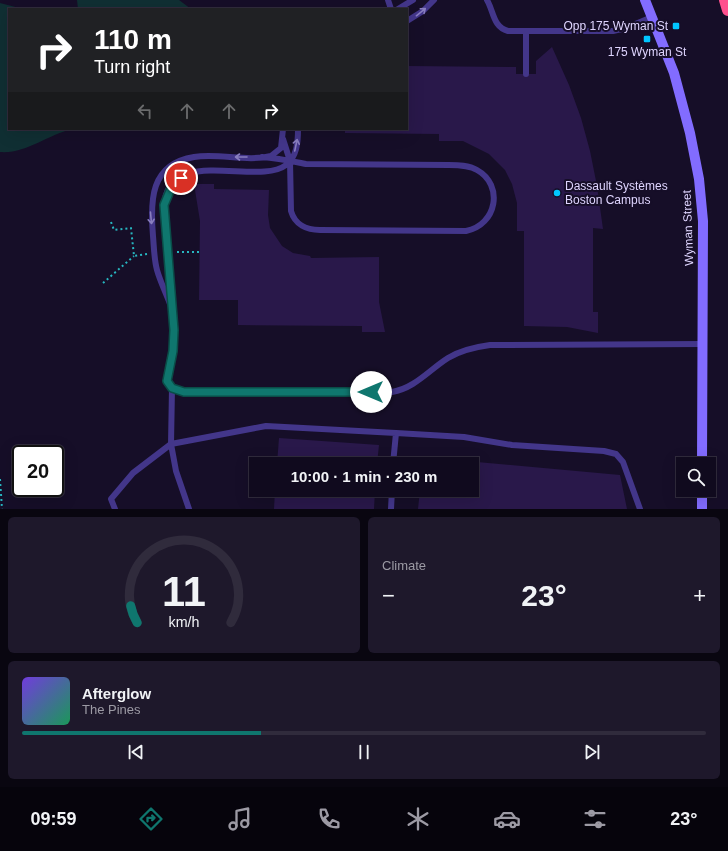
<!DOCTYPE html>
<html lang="en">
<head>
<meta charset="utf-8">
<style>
  :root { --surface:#100a1e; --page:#1e182b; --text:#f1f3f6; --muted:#9c9aa4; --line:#302b3c; --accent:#0f766e }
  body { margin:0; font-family:Arial,sans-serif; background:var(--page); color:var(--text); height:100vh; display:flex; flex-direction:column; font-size:15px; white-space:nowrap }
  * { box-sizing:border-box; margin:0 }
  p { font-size:13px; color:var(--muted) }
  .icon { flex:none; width:22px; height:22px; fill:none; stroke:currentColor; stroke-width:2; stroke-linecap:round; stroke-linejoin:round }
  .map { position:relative; height:509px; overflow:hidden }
  .panel { display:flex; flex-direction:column; gap:8px; padding:8px; background:#090610; flex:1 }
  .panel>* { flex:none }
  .hud { position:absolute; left:8px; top:8px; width:400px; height:122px; border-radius:0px; box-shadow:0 4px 16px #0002,0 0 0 1px var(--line); background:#202124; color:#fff; overflow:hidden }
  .controls { position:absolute; left:676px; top:457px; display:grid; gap:8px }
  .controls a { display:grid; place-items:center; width:40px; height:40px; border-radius:0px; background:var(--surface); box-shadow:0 4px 16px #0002,0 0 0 1px var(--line); font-size:20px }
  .speed { position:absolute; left:12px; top:445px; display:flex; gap:8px; font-size:20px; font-weight:700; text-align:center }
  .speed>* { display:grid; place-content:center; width:52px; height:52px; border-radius:50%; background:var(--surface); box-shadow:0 4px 16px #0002,0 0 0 1px var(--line); line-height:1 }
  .speed .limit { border:2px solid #111; border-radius:6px; background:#fff; color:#111 }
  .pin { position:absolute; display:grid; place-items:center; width:34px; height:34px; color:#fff; margin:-17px; border:2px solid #fff; border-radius:50%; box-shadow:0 1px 4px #0007 }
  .me { position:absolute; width:44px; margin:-22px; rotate:270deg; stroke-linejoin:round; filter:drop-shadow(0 0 3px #0008) }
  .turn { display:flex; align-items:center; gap:14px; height:84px; padding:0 20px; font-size:18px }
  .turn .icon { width:52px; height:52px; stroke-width:2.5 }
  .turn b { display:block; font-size:28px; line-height:34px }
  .lanes { display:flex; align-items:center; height:38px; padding:0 20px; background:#0003; justify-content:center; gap:20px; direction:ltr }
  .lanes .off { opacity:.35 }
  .big { font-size:30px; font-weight:600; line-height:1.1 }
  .panel .tile { flex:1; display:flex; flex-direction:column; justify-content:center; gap:6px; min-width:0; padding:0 14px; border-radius:6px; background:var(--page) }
  .panel .dial { align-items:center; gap:0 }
  .dial svg { height:104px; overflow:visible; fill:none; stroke:var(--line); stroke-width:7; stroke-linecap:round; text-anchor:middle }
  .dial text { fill:var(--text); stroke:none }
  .song { display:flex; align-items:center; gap:12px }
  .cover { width:48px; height:48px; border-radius:6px; background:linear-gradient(135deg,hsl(260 70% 55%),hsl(150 70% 35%)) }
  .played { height:4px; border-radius:2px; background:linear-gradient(90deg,var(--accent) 35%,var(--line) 35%) }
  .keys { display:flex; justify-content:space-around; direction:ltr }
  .heat { display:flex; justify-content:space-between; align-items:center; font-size:22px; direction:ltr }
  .panel .tiles { flex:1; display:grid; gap:8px; grid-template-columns:1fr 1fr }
  .tile:last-child { grid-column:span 2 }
  .trip { position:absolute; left:249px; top:457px; width:230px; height:40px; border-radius:0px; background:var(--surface); box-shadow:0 4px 16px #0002,0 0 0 1px var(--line); font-weight:600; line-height:40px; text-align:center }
  .menu { display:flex; height:64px; justify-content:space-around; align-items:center; background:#06040c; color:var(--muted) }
  .menu .icon { width:28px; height:28px }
  .menu .on { color:var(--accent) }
  .menu b { font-size:18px; color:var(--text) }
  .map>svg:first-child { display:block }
</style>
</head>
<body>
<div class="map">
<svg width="728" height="509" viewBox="0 0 728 509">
  <rect width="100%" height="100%" fill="#160e28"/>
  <!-- green -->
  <path fill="#102f33" d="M77 0H179L191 9H78Z
    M0 3 23 9H9V129H72C47 135 26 154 0 152Z"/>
  <!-- building -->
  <path fill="#29184a" d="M552 47 569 85 581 118 590 151 597 186 603 229 593 228V312H598V333L567 327 524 326V231H517V203L512 184 505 170 489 154 463 141H439V134L345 133V129H407V66L516 67V74H536V61Z
    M194 184H214V189L269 190 268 215 270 228 282 246 293 253 310 256 311 258 379 257V302L385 332H362V326L238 325V300H199L200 221Z
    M279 438 379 445 377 464H277Z
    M422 457 620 475 627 509H418L420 490H472V464H422Z
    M275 490H375L374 509H274Z"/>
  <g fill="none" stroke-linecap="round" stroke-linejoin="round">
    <!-- path -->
    <path stroke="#27b7c1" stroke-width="2" stroke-dasharray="2 3" stroke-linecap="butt" d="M111 222 114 230 131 228 134 256 147 254
      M177 252H200
      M103 283 134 256
      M0 479 2 509"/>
    <!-- service -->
    <path stroke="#43368a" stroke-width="6" d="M388 0 391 9
      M487 0C494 12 493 27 508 31H613L626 28 652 17
      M398 9 413 0
      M407 21 423 11 434 0
      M526 74V31
      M298 129C298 142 297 157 286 165 258 187 166 143 164 208 168 263 182 328 167 381L175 390 184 392H392C415 388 429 370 448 358 461 350 475 347 490 345L703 344
      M262 157C277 158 291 161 306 164L449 165C458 165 469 165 477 170 504 185 497 225 466 231L320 230C307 230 295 225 291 211L290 161 283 139
      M170 304C166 293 160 281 157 270 154 259 154 247 153 236 150 201 150 164 194 157 219 153 247 162 271 156L281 148 283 129
      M172 388 171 444 176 471 189 509
      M393 464 396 433 464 437 512 445 604 451 616 454 623 462 640 509
      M115 509 111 499 133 473 171 444 266 426 396 433
      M391 509 392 490"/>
    <!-- secondary -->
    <path stroke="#826cff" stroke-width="10" d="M645 0 674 73 690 133 699 179 703 221 702 464
      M702 509V490"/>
    <!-- motorway -->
    <path stroke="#ff508e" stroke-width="12" d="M725 0 728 10"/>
  </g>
  <!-- one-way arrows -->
  <defs><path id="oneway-shaft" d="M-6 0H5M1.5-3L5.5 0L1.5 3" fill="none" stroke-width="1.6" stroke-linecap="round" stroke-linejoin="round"/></defs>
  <g stroke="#897ebf">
    <use href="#oneway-shaft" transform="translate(421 12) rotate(-39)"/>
    <use href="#oneway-shaft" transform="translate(296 145) rotate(-78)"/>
    <use href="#oneway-shaft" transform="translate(241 157) rotate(-180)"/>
    <use href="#oneway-shaft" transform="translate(151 218) rotate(85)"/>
  </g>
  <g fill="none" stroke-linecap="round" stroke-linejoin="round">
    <defs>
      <path id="route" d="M181 178 172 186 164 205 174 330 173 351 167 381 172 388 184 392H371"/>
    </defs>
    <!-- route casing -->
    <use href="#route" stroke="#0a4d48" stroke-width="10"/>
    <!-- route -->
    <use href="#route" stroke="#0f766e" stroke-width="7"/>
  </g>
  <!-- markers -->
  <g fill="#01c6ff" stroke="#160e28" stroke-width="1.5">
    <rect x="672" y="22" width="8" height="8" rx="2"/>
    <rect x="643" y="35" width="8" height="8" rx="2"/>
    <circle cx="557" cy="193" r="4"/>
  </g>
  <g text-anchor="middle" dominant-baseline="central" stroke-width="4" stroke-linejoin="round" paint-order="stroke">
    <!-- poi labels -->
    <g font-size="12" fill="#dfd5ff" stroke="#160e28" text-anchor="end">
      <text x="668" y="26">Opp 175 Wyman St</text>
      <text x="647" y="52" text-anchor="middle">175 Wyman St</text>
      <text x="565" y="186" text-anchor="start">Dassault Systèmes<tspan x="565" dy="14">Boston Campus</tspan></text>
    </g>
    <!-- street labels -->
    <g font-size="12" fill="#dfd5ff" stroke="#160e28">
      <text transform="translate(688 228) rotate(-92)">Wyman Street</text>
    </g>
  </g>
</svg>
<div class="controls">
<a><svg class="icon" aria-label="search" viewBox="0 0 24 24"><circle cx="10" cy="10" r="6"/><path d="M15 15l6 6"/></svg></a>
</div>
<div class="speed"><div class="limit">20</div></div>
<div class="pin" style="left:181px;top:178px;background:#d93025"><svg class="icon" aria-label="arrive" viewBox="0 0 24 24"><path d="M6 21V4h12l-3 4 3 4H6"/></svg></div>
<svg class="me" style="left:371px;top:392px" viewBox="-20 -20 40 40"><circle r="19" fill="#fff"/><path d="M0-13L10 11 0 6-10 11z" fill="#0f766e"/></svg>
<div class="trip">10:00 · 1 min · 230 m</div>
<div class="hud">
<div class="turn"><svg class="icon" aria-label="right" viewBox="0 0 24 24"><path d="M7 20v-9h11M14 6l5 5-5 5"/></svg><div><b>110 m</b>Turn right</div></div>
<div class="lanes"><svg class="icon off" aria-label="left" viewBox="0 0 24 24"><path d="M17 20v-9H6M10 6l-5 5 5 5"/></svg><svg class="icon off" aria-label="ahead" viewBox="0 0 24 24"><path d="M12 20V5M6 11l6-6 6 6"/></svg><svg class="icon off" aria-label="ahead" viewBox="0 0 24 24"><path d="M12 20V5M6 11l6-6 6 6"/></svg><svg class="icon" aria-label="right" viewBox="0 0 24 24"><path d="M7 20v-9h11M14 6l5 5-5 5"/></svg></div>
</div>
</div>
<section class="panel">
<div class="tiles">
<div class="tile dial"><svg viewBox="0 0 100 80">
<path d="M14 69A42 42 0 1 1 86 69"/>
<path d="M14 69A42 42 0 0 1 9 56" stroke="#0f766e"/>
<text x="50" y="56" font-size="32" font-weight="700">11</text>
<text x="50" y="72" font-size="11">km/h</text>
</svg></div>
<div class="tile"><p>Climate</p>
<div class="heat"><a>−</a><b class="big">23°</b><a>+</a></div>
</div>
<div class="tile">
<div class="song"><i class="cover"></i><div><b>Afterglow</b><p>The Pines</p></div></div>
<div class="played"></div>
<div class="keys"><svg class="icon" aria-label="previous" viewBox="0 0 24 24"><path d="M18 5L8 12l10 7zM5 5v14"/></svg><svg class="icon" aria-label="pause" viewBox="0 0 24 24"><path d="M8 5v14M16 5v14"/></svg><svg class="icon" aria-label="next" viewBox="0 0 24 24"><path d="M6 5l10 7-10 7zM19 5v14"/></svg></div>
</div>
</div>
</section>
<nav class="menu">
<b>09:59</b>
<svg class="icon on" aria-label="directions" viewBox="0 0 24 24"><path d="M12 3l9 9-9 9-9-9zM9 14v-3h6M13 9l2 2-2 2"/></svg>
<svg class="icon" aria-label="music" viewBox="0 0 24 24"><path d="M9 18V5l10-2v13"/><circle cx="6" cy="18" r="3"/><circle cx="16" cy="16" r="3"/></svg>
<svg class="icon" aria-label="phone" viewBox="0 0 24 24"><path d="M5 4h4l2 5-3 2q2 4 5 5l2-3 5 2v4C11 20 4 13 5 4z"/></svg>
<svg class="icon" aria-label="climate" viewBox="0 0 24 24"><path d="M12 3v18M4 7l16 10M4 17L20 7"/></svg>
<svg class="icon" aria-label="car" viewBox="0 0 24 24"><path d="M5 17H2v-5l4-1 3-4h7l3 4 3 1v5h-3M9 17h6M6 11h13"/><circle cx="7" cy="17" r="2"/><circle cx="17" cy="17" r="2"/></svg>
<svg class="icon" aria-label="filters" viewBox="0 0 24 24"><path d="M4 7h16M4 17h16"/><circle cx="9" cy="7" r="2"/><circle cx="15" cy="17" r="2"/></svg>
<b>23°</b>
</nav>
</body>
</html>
